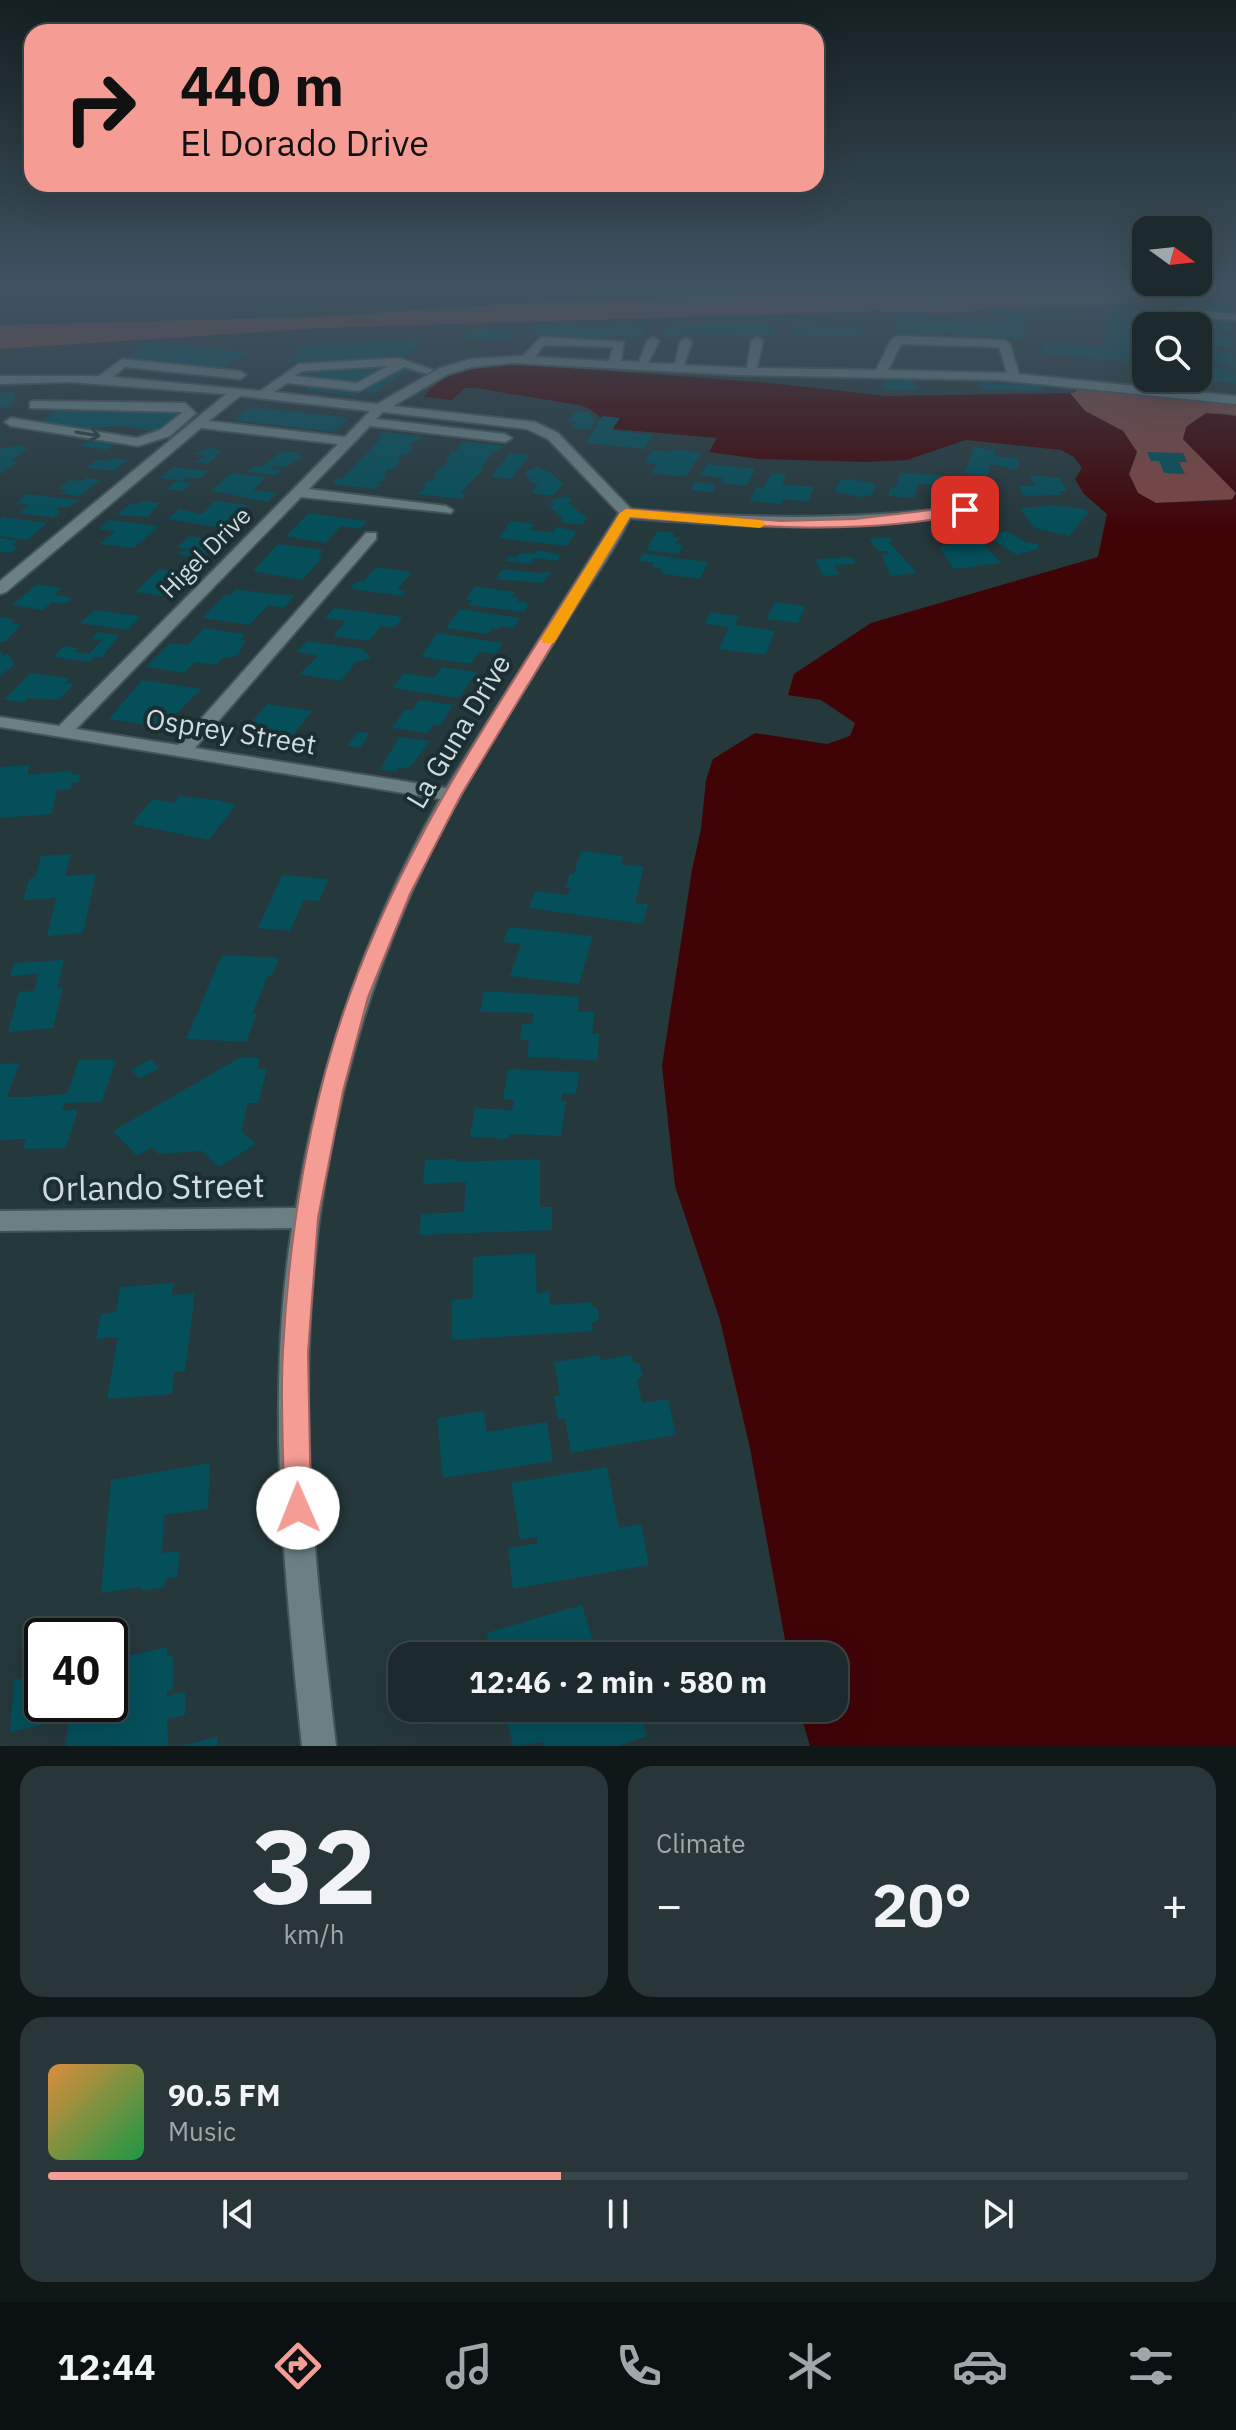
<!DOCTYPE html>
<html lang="en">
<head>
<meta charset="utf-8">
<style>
  :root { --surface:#1c2a2d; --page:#293639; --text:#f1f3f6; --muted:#a0a7aa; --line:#3a4649; --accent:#f59c95 }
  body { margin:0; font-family:"IBM Plex Sans",sans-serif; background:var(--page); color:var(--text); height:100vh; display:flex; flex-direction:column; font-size:30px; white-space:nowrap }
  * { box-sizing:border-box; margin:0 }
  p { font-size:26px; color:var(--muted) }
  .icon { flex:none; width:44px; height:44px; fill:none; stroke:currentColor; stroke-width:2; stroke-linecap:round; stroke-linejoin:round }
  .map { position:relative; height:1746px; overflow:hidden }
  .drawer { display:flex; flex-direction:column; gap:20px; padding:20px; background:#0f1719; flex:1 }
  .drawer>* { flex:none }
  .top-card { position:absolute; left:24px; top:24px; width:800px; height:168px; border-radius:24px; box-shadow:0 8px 32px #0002,0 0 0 2px var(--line); background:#f59c95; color:#111; overflow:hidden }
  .needle { width:52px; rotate:105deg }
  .buttons { position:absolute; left:1132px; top:216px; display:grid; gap:16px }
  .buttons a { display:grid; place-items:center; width:80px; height:80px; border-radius:16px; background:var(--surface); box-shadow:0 8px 32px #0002,0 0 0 2px var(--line); font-size:40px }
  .speed { position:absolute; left:24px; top:1618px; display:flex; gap:16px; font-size:40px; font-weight:700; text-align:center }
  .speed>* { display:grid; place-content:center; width:104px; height:104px; border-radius:50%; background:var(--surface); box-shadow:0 8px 32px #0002,0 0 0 2px var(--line); line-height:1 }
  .speed .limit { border:4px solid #111; border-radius:12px; background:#fff; color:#111 }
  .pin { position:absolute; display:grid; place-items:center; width:68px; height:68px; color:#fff; margin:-34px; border-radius:16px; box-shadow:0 4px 12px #0006 }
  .me { position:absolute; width:88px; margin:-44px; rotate:359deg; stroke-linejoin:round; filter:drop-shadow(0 0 6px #0008) }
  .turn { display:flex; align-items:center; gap:28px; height:168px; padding:0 24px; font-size:36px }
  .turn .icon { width:104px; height:104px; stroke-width:2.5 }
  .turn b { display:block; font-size:56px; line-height:68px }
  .big { font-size:60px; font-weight:700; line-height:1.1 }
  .drawer .tile { flex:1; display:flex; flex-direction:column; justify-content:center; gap:12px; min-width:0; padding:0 28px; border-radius:24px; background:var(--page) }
  .drawer .dial { align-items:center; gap:0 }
  .dial b { font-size:104px; line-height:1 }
  .song { display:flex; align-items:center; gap:24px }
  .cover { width:96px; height:96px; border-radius:12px; background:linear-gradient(135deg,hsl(30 70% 55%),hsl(140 70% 35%)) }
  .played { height:8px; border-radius:4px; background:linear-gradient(90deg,var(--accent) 45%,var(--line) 45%) }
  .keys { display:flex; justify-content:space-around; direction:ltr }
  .heat { display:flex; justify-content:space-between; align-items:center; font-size:44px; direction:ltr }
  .drawer .tiles { flex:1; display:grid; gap:20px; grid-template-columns:1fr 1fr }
  .tile:last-child { grid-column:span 2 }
  .trip { position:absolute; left:388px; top:1642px; width:460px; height:80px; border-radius:24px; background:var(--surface); box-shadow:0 8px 32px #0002,0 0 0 2px var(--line); font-weight:700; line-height:80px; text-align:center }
  .tabs { display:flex; height:128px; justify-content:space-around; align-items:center; background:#0b1112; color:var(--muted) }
  .tabs .icon { width:56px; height:56px }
  .tabs .current { color:var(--accent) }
  .tabs b { font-size:36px; color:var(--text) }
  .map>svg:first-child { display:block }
</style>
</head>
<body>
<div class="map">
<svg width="1236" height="1746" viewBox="0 0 1236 1746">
  <rect width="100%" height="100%" fill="#25383c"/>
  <!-- green -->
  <path fill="#7e4440" d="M964 285H1236V288L1205 290 1136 303 917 314 877 311 320 328 0 349V325L315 317 520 303Z
    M1076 384 1236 402V416C1213 410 1190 414 1183 439L1236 493 1232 499 1156 503 1138 493 1129 474 1137 452 1123 431 1085 411 1070 393 1076 392Z"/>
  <!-- water -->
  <path fill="#400407" d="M514 364 771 383 887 396 1070 393 1085 411 1123 431 1137 452 1129 474 1138 493 1156 503 1232 500 1236 493V1746H810L799 1708H834V1656H788L750 1448 720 1320 675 1186 662 1066 692 870 701 829 706 780 713 759 755 733 827 744 850 736 855 723 821 700 788 695 794 674 871 623 1098 557 1107 514 1084 494 1075 479 1082 468 1074 457 1061 450 966 440 907 460 866 462 759 459 709 452 717 438 614 429 590 409 579 405 475 388H465L452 400 424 397C444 369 482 366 514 364Z
    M1206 413 1236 416V493L1183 439 1186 427Z"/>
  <!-- building -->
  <path fill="#044f5a" d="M1185 297 1230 301 1233 313 1184 310Z
    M1148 302 1167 307 1165 314 1170 315 1169 326H1157V313L1140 311 1135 343 1139 344V349L1135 351H1140L1139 363 1041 353 1043 342 1104 348 1107 314 1114 315 1116 305 1140 308V303Z
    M986 308 1022 309 1028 340 973 335 974 338 952 337 951 334H898L897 312H927L925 320 996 323 994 313H987Z
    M1183 316 1232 319 1234 332 1183 326Z
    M768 323 770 329 775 328 779 336 675 335 676 337 662 338 660 331H666L665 325Z
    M535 324 590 327H612L618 324 647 327 642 338 612 335 611 338H593L530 334Z
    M792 325 861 327 862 337 845 336V340L841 336H813V339L808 338V335H792Z
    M484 327 495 330 511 327 508 330 518 331 508 342 461 338 470 328Z
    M1198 332 1233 335 1235 348 1198 346Z
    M423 339 409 355 362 358V362L346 363V359L285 362 303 346Z
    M149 342 247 352 222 369 126 359Z
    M1198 349 1234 352 1236 366 1198 363Z
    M373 365 385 367 354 385 293 378 301 370 313 372 310 375H314V371L360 368V373Z
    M1198 366 1235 370 1236 383 1188 380 1198 378Z
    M397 368 408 370 374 393 362 391Z
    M882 379 914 380 917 390H885Z
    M980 382 1041 386 1042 391 981 390Z
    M311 385 361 391 356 396 306 390Z
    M15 392 12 406 0 408V393Z
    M249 407 342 417 348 419 335 432 234 420Z
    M60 408 80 412 85 409 105 412 110 409 128 413 133 409 155 413H184L163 429 152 431 125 426 76 429 39 424Z
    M576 411 587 412 596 419 590 430 572 428 576 423 567 422Z
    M602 416 620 418 612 430 653 435 644 449 586 443Z
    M382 432 422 436 409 446 414 447 406 455H402L396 461H401L393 470 388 469 382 476 387 477 383 481 376 483 381 484 376 489 332 484 338 478 342 479 382 437H377Z
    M89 439 116 442 107 450 80 446Z
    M462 441 504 446 499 451 495 450 481 467 485 468 460 493 466 494 461 499 416 494 424 489 426 487 423 486 428 480 432 481 436 476 433 475 449 461 445 460 452 451 456 452Z
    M19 445 27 449 11 461 18 462 0 474V449Z
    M974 447 996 450 994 456 1020 459 1017 470 991 464 987 476 965 473Z
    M209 448 222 450 208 464 194 462 207 456 193 454Z
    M671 449 701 452 686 477 651 473 657 464 645 463 653 450 669 452Z
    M282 451 300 453 297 456H303L286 467 273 466 270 468 282 470 276 475 248 472 254 466 261 467Z
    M1147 452 1183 453 1187 462H1179L1185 474 1164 473 1159 461H1151Z
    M510 453 530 455 511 479 491 477Z
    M113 458 127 460 114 471 86 468 96 460 109 461Z
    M707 464 729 466 755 469 747 486 720 483 723 478 700 475Z
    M173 467 208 471 200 479 187 477 183 481 160 478Z
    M536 467 550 472 563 484 553 496 531 493 538 485 531 482 525 472Z
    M231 473 266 477 253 490 277 493 268 502 211 491Z
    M771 473 786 474 782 484 814 487 808 502 784 499 782 504 750 501 756 487 764 488Z
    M900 473H911L945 476 942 485 918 484 914 498 888 496 890 488H896Z
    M1029 475 1060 478 1067 491H1059L1061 495 1023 496 1019 486H1035Z
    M86 478 100 480 80 496 62 494 66 490 58 489 70 480 82 481Z
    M840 480 851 479 876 484 871 496 860 497 835 492Z
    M176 481 192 483 183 491 167 489Z
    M695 482 716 484 712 493 691 490Z
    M27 494 59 498 79 500 68 508 57 507V511H61L53 518 19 513 29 505 16 503Z
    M567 496 572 501 568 502 587 518 582 525 560 522 563 519 549 506 556 504 549 500Z
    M142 501 159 503 148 517 117 515 130 504 137 505Z
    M215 501 247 505 234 518 246 519 235 530 168 519 179 509 201 514Z
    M1054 505 1086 509 1088 513 1069 536 1034 528 1020 508Z
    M309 513 348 519 367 521 360 529 341 526 325 543 286 536Z
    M3 517 10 518 47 523 27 540 0 536V520Z
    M109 520 159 526 134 548 100 544 115 531 99 529Z
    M511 521 533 524 530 530 553 532 557 527 577 531 567 546 499 538Z
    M657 531 674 533 672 537 679 538 675 544 683 545 679 554 646 550Z
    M1007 531 1025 542 1039 544 1037 549 1017 555 987 536Z
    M206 534 223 537 201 557 176 554 191 549 177 548 189 536 202 538Z
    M889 537 892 541 889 542 917 573 890 576 882 555 889 554 887 551H878L869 539Z
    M0 538 18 541 12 545 19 546 10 553 0 552Z
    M966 541 969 543 982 542 1001 563 954 569 939 547Z
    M278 544 323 550 318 556 323 557 302 580 253 571Z
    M538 550 561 555 557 561 534 558 531 564 506 561 509 556 517 557 520 553 535 554Z
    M643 553 674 558 708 562 700 579 665 574 660 572 662 568 652 567 654 563 639 561Z
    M852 557 856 564 834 565 839 575 823 576 815 559Z
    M376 567 412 572 397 590 406 591 402 596 350 589 357 581 363 582Z
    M159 569 190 573 163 596 135 592Z
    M503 569 537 573 551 572 542 583 496 579Z
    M37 584 62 588 54 595 73 598 65 604 52 602 43 610 12 605Z
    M475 586 515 592 512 597 519 598 517 601 529 603 524 612 468 605 472 600 466 599Z
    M236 589 269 594 295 595 284 608 268 605 249 625 202 618 225 595H230Z
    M774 602 805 606 798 623 767 619Z
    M334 608 403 617 395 628 381 626 369 641 333 636 346 621 325 618Z
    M460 609 520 618 514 628 501 626 499 629 493 628 488 634 446 628Z
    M94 610 141 616 128 630 80 623Z
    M710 612 739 616 735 625 775 631 765 655 719 649 729 627 705 624Z
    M0 617 15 620 11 623 21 625 5 642H0Z
    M204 628 243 634 245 635 240 640 246 641 238 654 231 658 223 657 217 665 195 662 184 673 146 667 170 643 188 645Z
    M98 632 119 635 102 658 94 657 89 662 53 657 64 646 78 648 75 652 89 654 102 640 91 639Z
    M437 633 503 643 496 654 479 652 471 664 421 657Z
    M307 641 363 649 371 658 356 662 341 681 299 674 318 656 297 652Z
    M0 649 3 656 7 654 12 659 14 665 0 676Z
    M442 667 477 672 459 698 393 688 404 673 434 678Z
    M30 673 70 678 65 683 74 684 59 700 28 698 24 702 4 700Z
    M142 680 202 689 162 727 109 719Z
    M419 700 453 705 440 726 433 725 427 733 392 728 405 709 412 710Z
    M267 704 312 711 290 739 264 734 270 728 249 725Z
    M357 732 370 733 360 748 347 746Z
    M399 737 430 741 409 769 399 767 396 772 380 769Z
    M30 765 27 775 72 771 71 775 80 774 79 782H72L71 789 57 790 52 814 0 818V767Z
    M180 796 217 800 236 805 209 840 131 824 153 799 174 803Z
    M581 851 623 856 621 864 644 867 635 903 648 904 643 924 529 908 535 891 568 895 570 888H565L570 874H574Z
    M71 854 65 876 96 874 83 933 47 936 56 898 23 900 29 879 35 878 41 856Z
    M282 875 329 879 319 901 304 900 290 931 258 928Z
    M509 927 593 936 579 984 510 976 521 944 503 942Z
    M222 955 279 958 272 976H268L252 1014H257L246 1042 186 1039Z
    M64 960 57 989 63 988 53 1028 8 1032 19 992 34 991 38 974 10 976 14 963Z
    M484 991 579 997 578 1012H595L592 1034H599L597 1060 527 1057 529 1040H520L522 1024H532L534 1013 480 1012Z
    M239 1058H260L257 1069H267L258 1103H248L241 1131 256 1144 219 1167 202 1151 159 1154 152 1147 137 1156 113 1131Z
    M151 1059 159 1068 140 1079 131 1070Z
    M79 1060H116L102 1102 65 1103 62 1110H78L66 1148 23 1149 26 1139 0 1140V1064L20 1063 7 1097H26L67 1094Z
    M508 1069 579 1072 576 1094 562 1093 561 1101H566L561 1136 510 1134 508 1139 470 1137 475 1108 512 1110 514 1100 503 1099Z
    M457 1159V1162L540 1159V1207H552V1230L419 1235 421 1214 464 1212 466 1182 423 1184 425 1160Z
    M535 1253 537 1293 549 1292 550 1305 591 1302V1306L598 1308 599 1320 592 1323 593 1331 452 1340V1300L473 1298V1257Z
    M174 1283 172 1295 195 1293 185 1371 174 1372 172 1394 107 1399 118 1337 96 1339 101 1314 116 1312 120 1287Z
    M600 1355 601 1360 632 1355 633 1362 640 1364 643 1376 637 1380 642 1403 668 1399 676 1435 571 1453 565 1418 558 1420 554 1396 560 1395 554 1362Z
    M484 1411 487 1432 547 1422 553 1461 443 1478 437 1418Z
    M210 1463 208 1509 164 1515 162 1553 179 1551 178 1577 165 1579 164 1587 142 1591 141 1587 101 1593 111 1480Z
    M607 1467 619 1528 641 1524 649 1565 513 1589 508 1548 538 1543 537 1537 520 1539 511 1483Z
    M582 1605 598 1656H492L486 1633Z
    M167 1647V1657L173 1656V1690L167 1691V1696L185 1692V1715L167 1719 168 1746H66L68 1719 10 1732 14 1680 42 1674V1704H110V1660Z
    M504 1708H639L647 1736 618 1746H544L543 1742 513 1746Z
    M217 1737V1746H184V1745Z"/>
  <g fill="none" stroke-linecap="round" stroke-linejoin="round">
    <defs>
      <path id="minor" d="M1179 309 1236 314V320L1184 316V326H1172L1173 312Z
        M1146 323 1152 326H1146L1147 387 1236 396V404L999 380 737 375 513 363 472 367 448 374 393 406 535 422 558 433 631 509C743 519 853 521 965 506L972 510C963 518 944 517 931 519 831 532 730 526 630 518 614 551 592 581 572 613 525 689 475 764 435 843 356 999 314 1173 309 1347 304 1481 321 1614 336 1746H302C285 1575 265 1399 292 1228L0 1231V1211L296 1208C319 1064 368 925 440 799L0 727V717L59 726 338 444 201 428 6 592 0 594V581L226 394 69 382 0 384V376H99L122 359 240 371 246 375 240 379 125 367 113 377 260 391 299 364 399 358 433 370 427 374 404 367 359 391 287 383 274 392 377 404 440 368 471 359 523 356 541 337 624 342 621 361 639 362 647 341 653 337 659 341 648 363 675 364 680 342 686 338 692 342 684 365 747 368 751 341 757 337 763 341 757 368 876 370 891 340 897 336 1004 340 1010 344 1019 374 1135 386 1140 326ZM901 344 999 347 1007 373 888 370ZM544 345 613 347 609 361 535 357ZM388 366 357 383 295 376 302 371ZM240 396 370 411 345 437 209 421ZM383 412 527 429 548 439 619 513 446 788 195 748 376 539V533H366L178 745 76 729 301 497 451 513 453 510 446 506 309 489 370 426 505 442 512 438 505 434 376 419Z
        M34 401 185 403 196 413 170 436 138 446 11 426 5 422 11 418 137 438 160 430 183 412 30 408V402Z"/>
    </defs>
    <!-- minor casing -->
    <use href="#minor" stroke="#445457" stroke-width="4"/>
    <!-- minor -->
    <use href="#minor" fill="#6b8084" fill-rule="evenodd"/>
  </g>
  <!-- one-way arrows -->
  <defs><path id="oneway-shaft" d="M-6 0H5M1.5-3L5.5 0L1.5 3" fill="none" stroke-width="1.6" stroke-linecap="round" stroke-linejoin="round" transform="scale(2)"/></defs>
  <use stroke="#2b3e42" href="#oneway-shaft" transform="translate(88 434) rotate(9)"/>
  <!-- sky -->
  <linearGradient id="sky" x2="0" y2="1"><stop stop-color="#141f21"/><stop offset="0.54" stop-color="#405361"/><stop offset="1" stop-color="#405361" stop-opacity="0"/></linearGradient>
  <rect width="1236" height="529" fill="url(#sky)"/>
  <!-- route -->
  <path fill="#f59c95" stroke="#9f6561" stroke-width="2" d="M965 506 969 507V513C858 537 743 526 630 517L461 795 410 894 368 997 343 1091 318 1218 308 1353 311 1508 307 1517 298 1521 288 1517 284 1508C284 1456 280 1403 283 1351 289 1234 309 1107 349 997 411 823 523 669 620 513L626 509 781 521 855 519Z"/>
  <!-- slow -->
  <path fill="#f59e0b" d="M626 509 760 520 766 524 760 528 630 517 554 643H543L541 639 620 513Z"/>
  <g text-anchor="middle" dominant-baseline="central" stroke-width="8" stroke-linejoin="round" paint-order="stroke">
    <!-- far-street labels -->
    <g font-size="24" fill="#d0dbde" stroke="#1b2e31">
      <text transform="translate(205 552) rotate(-45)">Higel Drive</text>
    </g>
    <!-- street labels -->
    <g font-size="28" fill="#d0dbde" stroke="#1b2e31">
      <text transform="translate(231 731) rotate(9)">Osprey Street</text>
      <text transform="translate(458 731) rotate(-59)">La Guna Drive</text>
    </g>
    <!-- near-street labels -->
    <g font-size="34" fill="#d0dbde" stroke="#1b2e31">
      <text transform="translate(153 1186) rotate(-1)">Orlando Street</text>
    </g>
  </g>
</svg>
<div class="buttons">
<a><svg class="needle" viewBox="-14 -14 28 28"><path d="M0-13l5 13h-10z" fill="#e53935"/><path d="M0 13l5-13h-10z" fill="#a0a7aa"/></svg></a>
<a><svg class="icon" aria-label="search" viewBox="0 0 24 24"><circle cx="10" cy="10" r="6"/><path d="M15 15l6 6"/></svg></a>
</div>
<div class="speed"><div class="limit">40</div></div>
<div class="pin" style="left:965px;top:510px;background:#d93025"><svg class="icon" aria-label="arrive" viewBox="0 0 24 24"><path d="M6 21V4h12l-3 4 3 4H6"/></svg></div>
<svg class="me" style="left:298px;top:1508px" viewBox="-20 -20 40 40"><circle r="19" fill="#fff"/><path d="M0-13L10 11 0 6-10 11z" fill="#f59c95"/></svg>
<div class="trip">12:46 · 2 min · 580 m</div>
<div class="top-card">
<div class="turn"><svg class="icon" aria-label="right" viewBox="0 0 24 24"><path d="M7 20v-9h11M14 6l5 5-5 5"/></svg><div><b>440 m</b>El Dorado Drive</div></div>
</div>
</div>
<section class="drawer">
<div class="tiles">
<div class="tile dial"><b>32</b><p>km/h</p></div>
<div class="tile"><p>Climate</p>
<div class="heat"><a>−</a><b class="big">20°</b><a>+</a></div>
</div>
<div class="tile">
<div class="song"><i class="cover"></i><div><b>90.5 FM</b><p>Music</p></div></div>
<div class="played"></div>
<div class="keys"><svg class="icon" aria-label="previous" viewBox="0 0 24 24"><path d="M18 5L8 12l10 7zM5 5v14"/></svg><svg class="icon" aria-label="pause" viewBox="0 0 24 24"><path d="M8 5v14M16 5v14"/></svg><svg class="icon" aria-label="next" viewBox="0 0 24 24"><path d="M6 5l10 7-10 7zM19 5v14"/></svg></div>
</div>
</div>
</section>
<nav class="tabs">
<b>12:44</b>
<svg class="icon current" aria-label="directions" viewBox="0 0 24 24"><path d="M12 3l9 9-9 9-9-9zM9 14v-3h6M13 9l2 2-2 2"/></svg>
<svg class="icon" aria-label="music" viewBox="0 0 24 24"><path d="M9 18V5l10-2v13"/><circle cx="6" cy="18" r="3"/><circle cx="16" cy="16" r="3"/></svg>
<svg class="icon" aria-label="phone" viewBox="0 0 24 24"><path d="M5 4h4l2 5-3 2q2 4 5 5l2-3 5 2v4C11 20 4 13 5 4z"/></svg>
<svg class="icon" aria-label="climate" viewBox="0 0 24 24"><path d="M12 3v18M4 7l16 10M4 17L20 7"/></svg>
<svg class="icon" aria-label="car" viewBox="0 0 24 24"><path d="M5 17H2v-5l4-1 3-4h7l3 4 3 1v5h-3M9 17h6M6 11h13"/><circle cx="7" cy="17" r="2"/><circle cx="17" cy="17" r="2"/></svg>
<svg class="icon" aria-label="filters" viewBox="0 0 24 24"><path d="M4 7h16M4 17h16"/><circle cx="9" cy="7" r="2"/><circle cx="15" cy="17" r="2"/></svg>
</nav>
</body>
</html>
